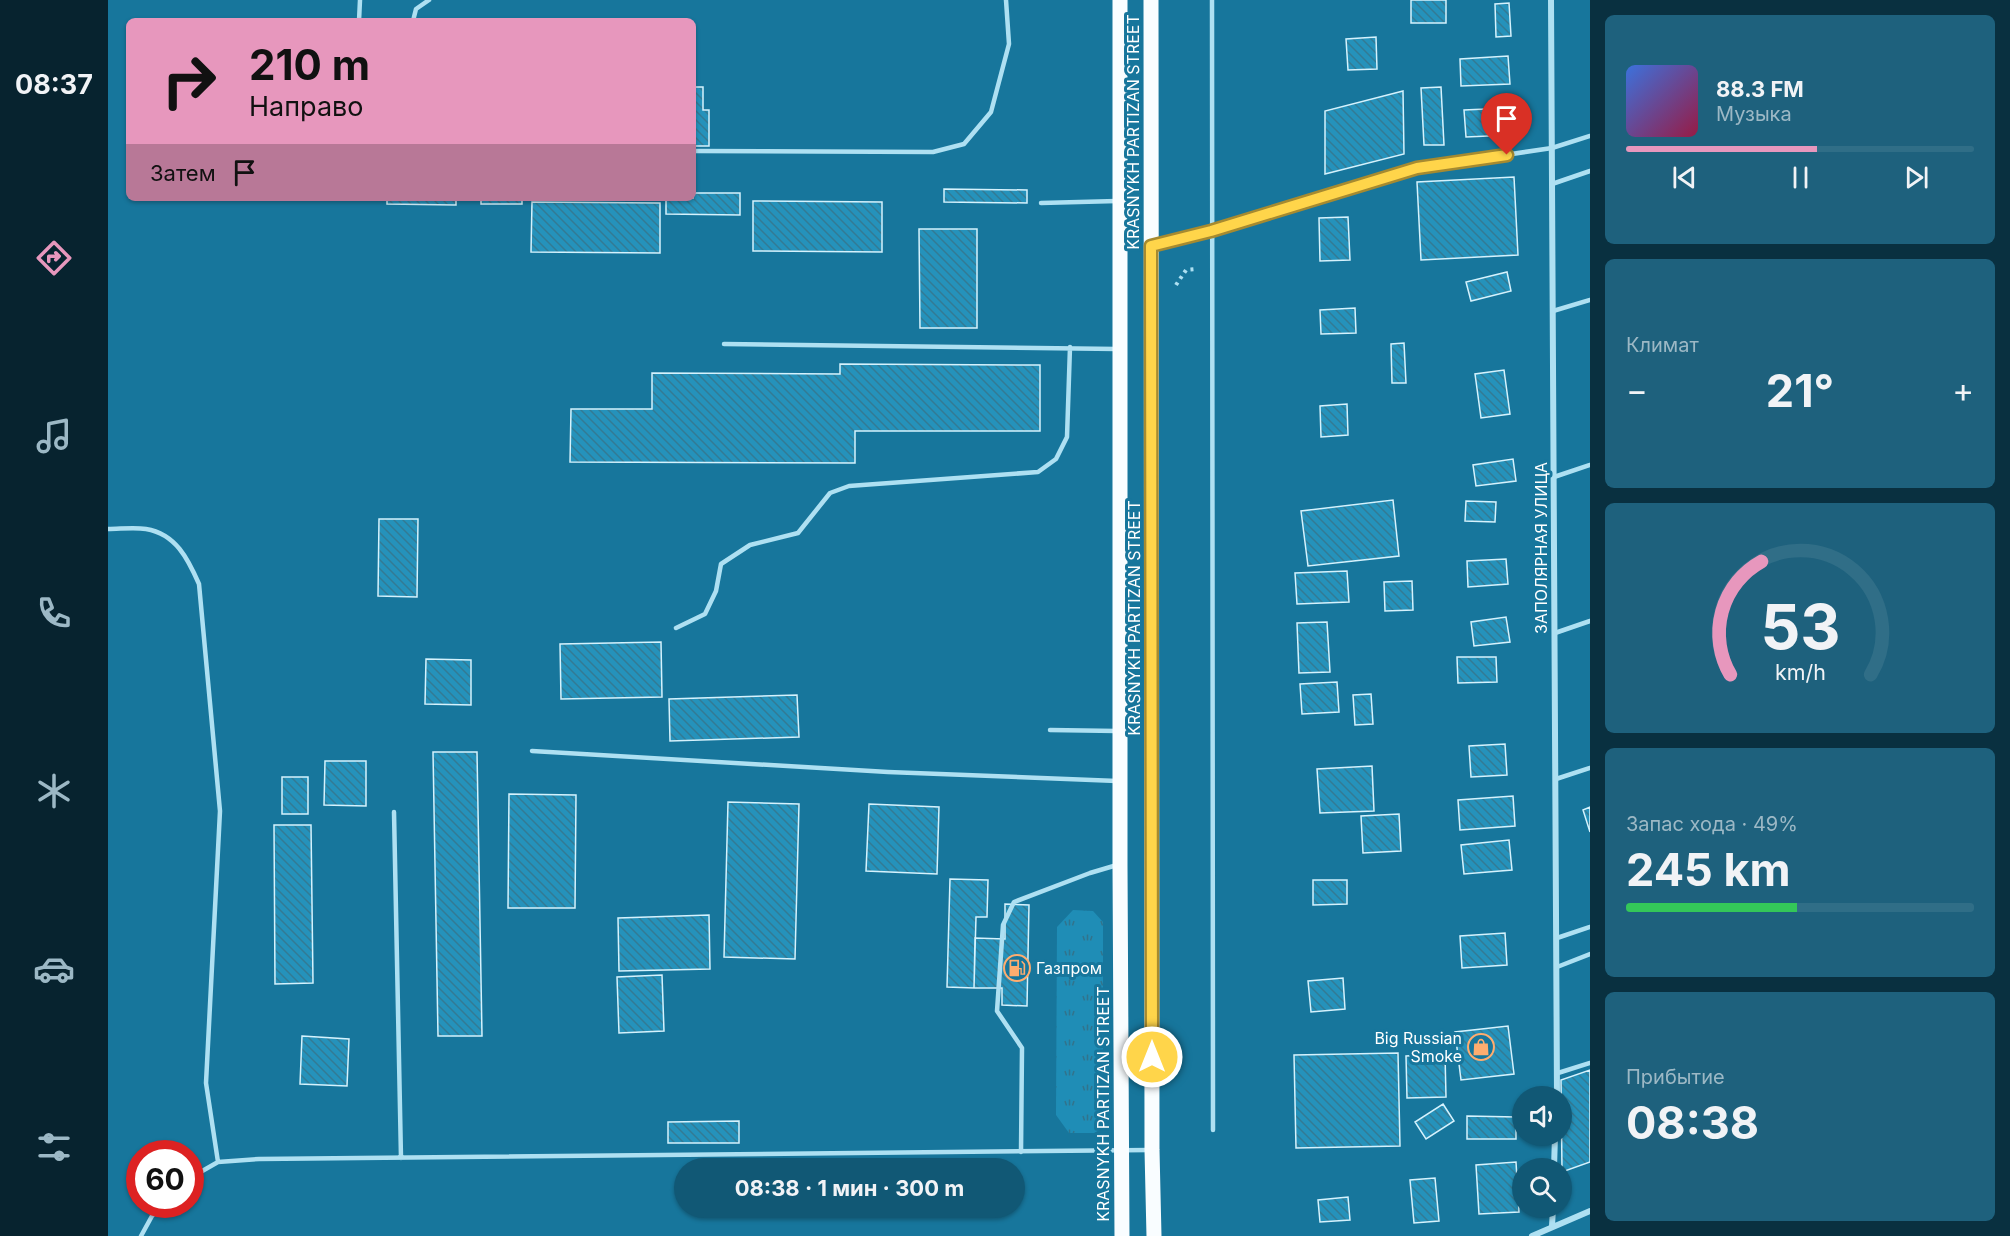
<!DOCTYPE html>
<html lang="ru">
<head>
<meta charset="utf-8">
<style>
  :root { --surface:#115875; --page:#1e617d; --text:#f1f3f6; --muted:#9cb8c5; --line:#306e87; --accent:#e797bd }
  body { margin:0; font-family:Inter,sans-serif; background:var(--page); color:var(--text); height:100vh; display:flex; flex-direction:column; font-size:22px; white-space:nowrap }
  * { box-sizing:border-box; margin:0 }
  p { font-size:20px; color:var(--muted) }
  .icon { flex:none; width:33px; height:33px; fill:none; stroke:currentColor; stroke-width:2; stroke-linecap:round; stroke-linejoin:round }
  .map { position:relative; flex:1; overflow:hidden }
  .details { display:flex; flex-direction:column; gap:15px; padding:15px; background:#093040; width:420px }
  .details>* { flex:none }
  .banner { position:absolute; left:18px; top:18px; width:570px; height:183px; border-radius:9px; box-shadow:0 2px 4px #0004; background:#e797bd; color:#111; overflow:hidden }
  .buttons { position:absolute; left:1404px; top:1086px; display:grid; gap:12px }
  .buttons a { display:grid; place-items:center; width:60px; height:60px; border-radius:50%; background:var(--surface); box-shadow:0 2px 4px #0004; font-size:30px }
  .speed { position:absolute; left:18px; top:1140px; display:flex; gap:12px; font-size:30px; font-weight:700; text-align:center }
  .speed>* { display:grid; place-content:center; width:78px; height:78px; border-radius:50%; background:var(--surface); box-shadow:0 2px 4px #0004; line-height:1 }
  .speed .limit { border:9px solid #d22; background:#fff; color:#111 }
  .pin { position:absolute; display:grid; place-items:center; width:51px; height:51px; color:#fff; margin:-62px -26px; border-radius:50% 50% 50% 0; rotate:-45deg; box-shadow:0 0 6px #0007 }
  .pin .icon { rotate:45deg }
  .me { position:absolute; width:66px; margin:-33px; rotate:0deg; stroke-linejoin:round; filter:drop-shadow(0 0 4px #0008) }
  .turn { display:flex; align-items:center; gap:21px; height:126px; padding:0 24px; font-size:27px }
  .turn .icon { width:78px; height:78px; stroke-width:2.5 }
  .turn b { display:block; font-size:42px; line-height:51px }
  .then { display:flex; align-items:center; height:57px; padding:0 24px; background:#0003; gap:12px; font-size:22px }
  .big { font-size:45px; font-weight:700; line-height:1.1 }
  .details .tile { flex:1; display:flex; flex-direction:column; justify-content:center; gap:9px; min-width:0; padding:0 21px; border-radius:9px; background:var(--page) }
  .details .dial { align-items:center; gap:0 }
  .dial svg { height:156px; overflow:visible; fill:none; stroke:var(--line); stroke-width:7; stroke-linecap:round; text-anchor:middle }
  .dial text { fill:var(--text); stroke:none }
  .song { display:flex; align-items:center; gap:18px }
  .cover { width:72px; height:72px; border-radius:9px; background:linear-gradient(135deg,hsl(220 70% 55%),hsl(340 70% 35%)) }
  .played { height:6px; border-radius:3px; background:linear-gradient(90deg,var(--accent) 55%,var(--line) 55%) }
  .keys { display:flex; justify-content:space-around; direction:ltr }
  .heat { display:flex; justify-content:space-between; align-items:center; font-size:33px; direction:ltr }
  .charge { height:9px; border-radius:4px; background:linear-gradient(90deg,#34c759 49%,var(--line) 0) }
  .trip { position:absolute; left:566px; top:1158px; width:351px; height:60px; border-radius:30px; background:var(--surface); box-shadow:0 2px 4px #0004; font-weight:700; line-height:60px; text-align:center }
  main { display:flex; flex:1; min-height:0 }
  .menu { display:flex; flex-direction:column; width:108px; justify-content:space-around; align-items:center; background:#07232f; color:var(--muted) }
  .menu .icon { width:42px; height:42px }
  .menu .selected { color:var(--accent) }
  .menu b { font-size:27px; color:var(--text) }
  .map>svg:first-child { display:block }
</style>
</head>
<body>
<main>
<nav class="menu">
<b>08:37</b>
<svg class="icon selected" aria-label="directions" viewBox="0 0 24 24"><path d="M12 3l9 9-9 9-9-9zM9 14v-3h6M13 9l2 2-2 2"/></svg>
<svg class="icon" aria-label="music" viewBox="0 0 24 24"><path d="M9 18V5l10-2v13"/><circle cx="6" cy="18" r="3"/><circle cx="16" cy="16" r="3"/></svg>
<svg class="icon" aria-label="phone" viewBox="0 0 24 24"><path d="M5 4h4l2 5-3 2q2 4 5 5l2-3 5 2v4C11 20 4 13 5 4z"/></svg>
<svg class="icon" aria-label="climate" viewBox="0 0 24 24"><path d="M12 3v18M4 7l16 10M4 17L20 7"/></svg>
<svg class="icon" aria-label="car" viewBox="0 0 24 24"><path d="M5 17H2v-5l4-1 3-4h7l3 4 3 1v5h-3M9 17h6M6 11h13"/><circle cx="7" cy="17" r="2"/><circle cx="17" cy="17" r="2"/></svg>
<svg class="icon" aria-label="filters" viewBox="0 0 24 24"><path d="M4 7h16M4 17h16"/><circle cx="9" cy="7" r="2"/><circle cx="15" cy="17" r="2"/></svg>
</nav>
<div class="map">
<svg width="1482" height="1236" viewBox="0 0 1482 1236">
  <defs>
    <pattern id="grass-tufts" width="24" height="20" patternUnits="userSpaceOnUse" patternTransform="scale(1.5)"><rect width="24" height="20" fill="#1f8db6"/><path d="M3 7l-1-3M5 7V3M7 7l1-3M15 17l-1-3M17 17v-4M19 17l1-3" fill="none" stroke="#31738c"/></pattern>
    <pattern id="building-back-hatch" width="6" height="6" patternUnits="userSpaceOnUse" patternTransform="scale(1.5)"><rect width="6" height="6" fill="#2592bb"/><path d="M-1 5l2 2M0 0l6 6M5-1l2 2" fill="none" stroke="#337a94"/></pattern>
  </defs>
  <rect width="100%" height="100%" fill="#17769c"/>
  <!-- grass -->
  <path fill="url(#grass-tufts)" d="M965 910 985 911 995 922V1128L986 1133H961L948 1115 949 927Z"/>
  <!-- building -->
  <path fill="url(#building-back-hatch)" stroke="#d5f2fd" stroke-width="1.5" d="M1303 0H1338V23H1303Z
    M1401 3 1403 36 1388 37 1387 4Z
    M1268 37 1269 69 1240 70 1238 39Z
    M1400 56 1402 84 1353 86 1352 59Z
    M585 87H595V110H601V146H585Z
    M1333 87 1336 145H1316L1313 88Z
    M1295 91 1296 154 1217 174V111Z
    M1401 108 1403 135 1358 137 1356 110Z
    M1406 177 1410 255 1313 260 1309 182Z
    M836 189 919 190V203L836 202Z
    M585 193H632V215L558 214V198H585Z
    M279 198H348V205L279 204Z
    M373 198H414V204H373Z
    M645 201 774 202V252L645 251Z
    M424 202 552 203V253L423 252Z
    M1240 217 1242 260 1212 261 1211 218Z
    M811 229H869V328H812Z
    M1399 272 1403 291 1363 301 1358 282Z
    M1247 308 1248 333 1213 334 1212 310Z
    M1296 343 1298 383H1284L1283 344Z
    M732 364 932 365V431H747V463L462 462 463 409H544V373L732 374Z
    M1396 370 1402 414 1373 418 1367 374Z
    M1239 404 1240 435 1213 437 1212 406Z
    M1405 459 1408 481 1368 486 1365 465Z
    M1285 500 1291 556 1200 566 1193 511Z
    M1358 501 1388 502 1387 522 1357 521Z
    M271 519H310L309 597 270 596Z
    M1398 559 1400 584 1360 587 1359 561Z
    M1239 571 1241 602 1189 604 1187 573Z
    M1304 581 1305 610 1277 611 1276 582Z
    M1398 617 1402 642 1366 646 1363 622Z
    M1219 622 1222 672 1191 673 1189 623Z
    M553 642 554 697 453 699 452 644Z
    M1349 657H1388L1389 682 1350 683Z
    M318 659 363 660V705L317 704Z
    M1229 682 1231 712 1194 714 1192 684Z
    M1263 694 1265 724 1247 725 1245 695Z
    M689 695 691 737 562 741 561 699Z
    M1397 744 1399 775 1363 777 1361 746Z
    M325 752H369L374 1036H330Z
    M217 761H258V806L216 805Z
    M1264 766 1266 811 1212 813 1209 769Z
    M174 777H200V814H174Z
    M401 794 468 795 467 908H400Z
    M1405 796 1407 826 1352 830 1350 800Z
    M620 802 691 804 687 959 616 957Z
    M761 804 831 807 829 874 758 871Z
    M1482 807V832L1475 810Z
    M1291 814 1293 851 1255 853 1253 816Z
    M166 825H203L205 983 167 984Z
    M1401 840 1404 870 1356 874 1353 845Z
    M842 879 880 880 879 917H868L866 988 839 987Z
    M1205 880H1239V904L1205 905Z
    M897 904 921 905 919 1006 894 1005V988H866L867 938 897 939Z
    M601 915 602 969 511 971 510 918Z
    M1397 933 1399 965 1354 968 1352 936Z
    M554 975 556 1031 511 1033 509 977Z
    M1235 978 1237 1009 1203 1012 1200 981Z
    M1400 1026 1406 1074 1353 1080 1347 1032Z
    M194 1036 241 1039 239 1086 192 1084Z
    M1290 1053 1292 1146 1188 1148 1186 1055Z
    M1337 1054 1338 1097 1299 1098 1298 1056Z
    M1482 1070V1162L1454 1172 1453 1080Z
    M1335 1104 1346 1121 1318 1139 1307 1122Z
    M1359 1116 1408 1117V1139H1359Z
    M631 1121V1143H560V1122Z
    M1408 1162 1411 1212 1371 1214 1368 1165Z
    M1327 1178 1331 1221 1306 1223 1302 1180Z
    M1240 1197 1242 1220 1212 1222 1210 1200Z"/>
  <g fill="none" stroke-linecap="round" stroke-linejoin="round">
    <!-- path -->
    <path stroke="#aee0f2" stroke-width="4" stroke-dasharray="3 4.5" stroke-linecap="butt" d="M1068 285 1078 270 1089 269"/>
    <!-- lane -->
    <path stroke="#aee0f2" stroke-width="4.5" d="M1104 0 1105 1130
      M251 21 252 0
      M305 21 308 9 321 0
      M585 151 825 152 856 144 883 112 901 44 898 0
      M1444 184 1482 171
      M933 203 1009 201
      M1046 245 1103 231 1309 168 1444 148 1482 136
      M1445 311 1482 300
      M616 344 1009 349
      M1446 477 1482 465
      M0 529C12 529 26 527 38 529 68 534 80 559 91 584L112 811 98 1083 110 1162
      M568 628 597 614 608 591 613 564 642 545 690 533 722 493 741 486 930 472 948 459 959 437 962 347
      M1447 633 1482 621
      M942 730 1009 731
      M424 751 780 772 1009 781
      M1448 779 1482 768
      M286 812 293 1158
      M1449 938 1482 927
      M1449 967 1482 954
      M1450 1073 1482 1063
      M913 1152 914 1048 889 1011 895 925 906 902 982 873 1009 865
      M82 1178 110 1162 151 1159 1042 1150
      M33 1236 44 1216 55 1204"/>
    <!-- street -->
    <path stroke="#aee0f2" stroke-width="6" d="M1443 0 1449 1096
      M1446 1168 1447 1136
      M1444 1226 1445 1208
      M1424 1236 1482 1211"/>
    <!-- primary -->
    <path stroke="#f9fdff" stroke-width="15" d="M1012 0V865L1014 1236
      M1043 0 1044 1150 1046 1236"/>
  </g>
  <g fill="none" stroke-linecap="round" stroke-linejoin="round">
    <defs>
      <path id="route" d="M1044 1057 1043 246 1103 231 1309 168 1399 155"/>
    </defs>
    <!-- route casing -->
    <use href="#route" stroke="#a68a30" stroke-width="15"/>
    <!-- route -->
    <use href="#route" stroke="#ffd54a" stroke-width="10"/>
  </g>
  <!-- icons -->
  <defs>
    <symbol id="fuel-ring" viewBox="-11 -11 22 22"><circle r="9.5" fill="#17769c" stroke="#ffad6f" stroke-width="1.5"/><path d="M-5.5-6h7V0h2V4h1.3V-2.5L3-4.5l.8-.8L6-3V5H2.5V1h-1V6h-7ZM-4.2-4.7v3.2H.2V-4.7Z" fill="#ffad6f"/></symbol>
    <symbol id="shop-ring" viewBox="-11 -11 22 22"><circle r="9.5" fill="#17769c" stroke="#ffad6f" stroke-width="1.5"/><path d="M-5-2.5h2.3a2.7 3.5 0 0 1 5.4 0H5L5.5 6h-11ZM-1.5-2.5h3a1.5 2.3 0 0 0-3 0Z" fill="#ffad6f"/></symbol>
  </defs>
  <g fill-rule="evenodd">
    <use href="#fuel-ring" x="894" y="953" width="30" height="30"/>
    <use href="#shop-ring" x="1358" y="1032" width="30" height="30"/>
  </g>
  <g text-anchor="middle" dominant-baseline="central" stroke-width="6" stroke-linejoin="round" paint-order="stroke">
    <!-- street labels -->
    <g font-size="16" fill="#fff" stroke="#17769c">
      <text transform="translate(1025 132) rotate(-90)">KRASNYKH PARTIZAN STREET</text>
      <text transform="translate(1433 548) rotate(-90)">ЗАПОЛЯРНАЯ УЛИЦА</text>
      <text transform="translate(1026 618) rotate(-90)">KRASNYKH PARTIZAN STREET</text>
      <text transform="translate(995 1104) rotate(-90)">KRASNYKH PARTIZAN STREET</text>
    </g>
    <!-- poi labels -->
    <g font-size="16" fill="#fff" stroke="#17769c" text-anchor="start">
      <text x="928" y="968">Газпром</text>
      <text x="1354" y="1038" text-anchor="end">Big Russian<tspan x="1354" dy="18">Smoke</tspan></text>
    </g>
  </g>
</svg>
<div class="buttons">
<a><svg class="icon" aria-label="sound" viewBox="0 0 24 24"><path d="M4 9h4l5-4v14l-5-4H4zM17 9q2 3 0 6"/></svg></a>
<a><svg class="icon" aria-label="search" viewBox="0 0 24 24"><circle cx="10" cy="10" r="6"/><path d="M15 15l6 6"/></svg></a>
</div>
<div class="speed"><div class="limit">60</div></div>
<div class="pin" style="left:1399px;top:155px;background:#d93025"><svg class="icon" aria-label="arrive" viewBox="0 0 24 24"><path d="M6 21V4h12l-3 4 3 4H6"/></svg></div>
<svg class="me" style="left:1044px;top:1057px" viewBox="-20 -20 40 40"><circle r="17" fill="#ffd54a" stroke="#fff" stroke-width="3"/><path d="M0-11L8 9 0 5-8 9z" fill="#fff"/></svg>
<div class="trip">08:38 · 1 мин · 300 m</div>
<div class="banner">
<div class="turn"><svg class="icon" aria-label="right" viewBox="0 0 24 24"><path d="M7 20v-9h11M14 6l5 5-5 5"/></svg><div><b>210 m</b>Направо</div></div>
<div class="then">Затем<svg class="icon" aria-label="arrive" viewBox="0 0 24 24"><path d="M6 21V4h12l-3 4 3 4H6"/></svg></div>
</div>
</div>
<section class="details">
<div class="tile">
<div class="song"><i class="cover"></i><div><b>88.3 FM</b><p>Музыка</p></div></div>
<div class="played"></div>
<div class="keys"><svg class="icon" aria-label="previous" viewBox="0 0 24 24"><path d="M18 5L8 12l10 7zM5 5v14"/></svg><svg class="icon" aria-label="pause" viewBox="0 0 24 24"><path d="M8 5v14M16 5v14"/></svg><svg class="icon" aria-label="next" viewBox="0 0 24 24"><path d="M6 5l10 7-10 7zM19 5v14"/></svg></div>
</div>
<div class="tile"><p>Климат</p>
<div class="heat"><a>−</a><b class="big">21°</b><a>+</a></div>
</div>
<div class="tile dial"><svg viewBox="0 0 100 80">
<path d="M14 69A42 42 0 1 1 86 69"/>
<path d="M14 69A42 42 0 0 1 30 11" stroke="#e797bd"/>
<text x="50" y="56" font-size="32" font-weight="700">53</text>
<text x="50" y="72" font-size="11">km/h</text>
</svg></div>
<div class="tile"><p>Запас хода · 49%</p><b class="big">245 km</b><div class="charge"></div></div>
<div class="tile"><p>Прибытие</p><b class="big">08:38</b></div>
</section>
</main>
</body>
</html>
